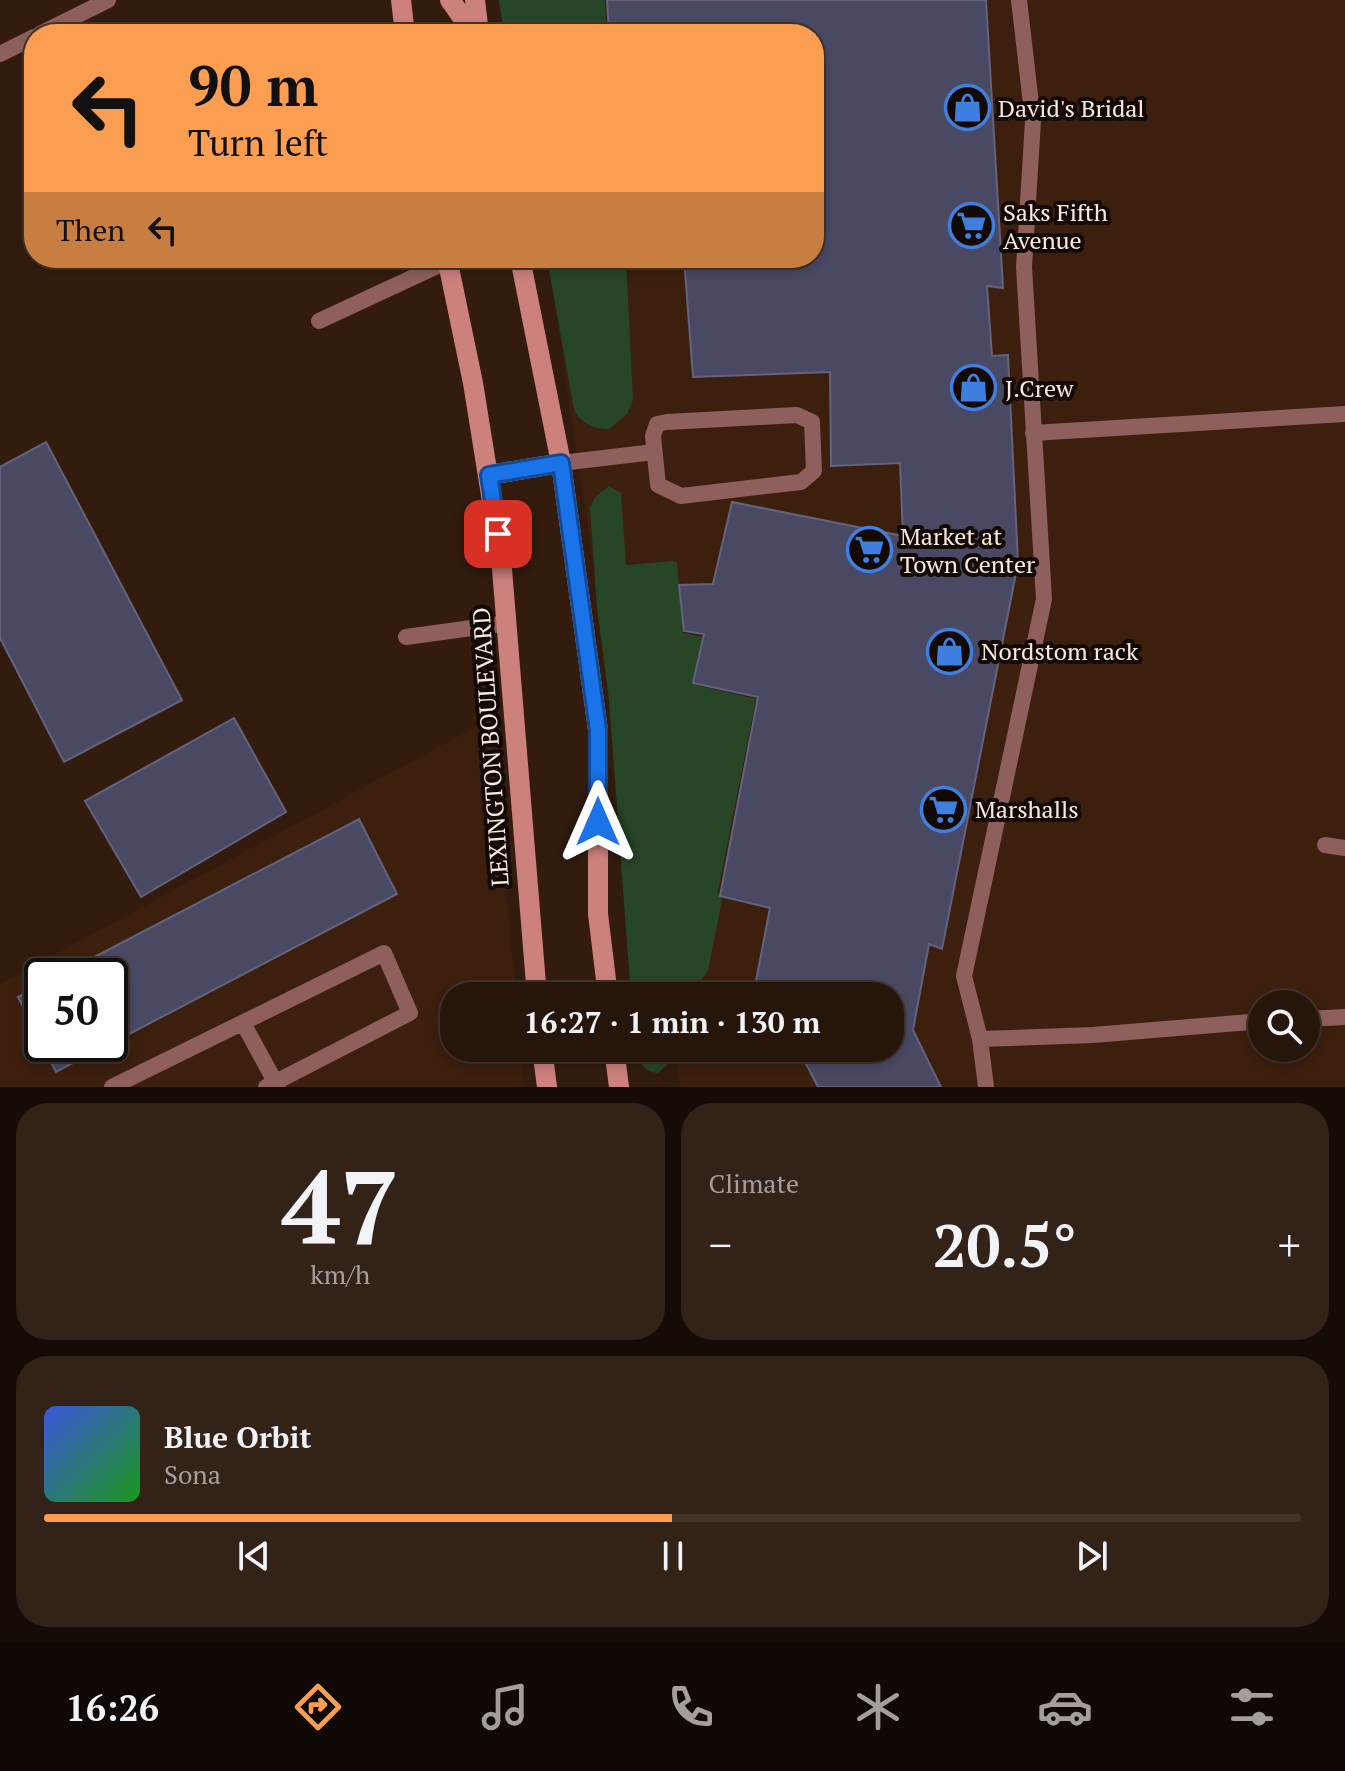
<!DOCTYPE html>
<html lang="en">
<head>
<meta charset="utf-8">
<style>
  :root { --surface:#26150a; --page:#322218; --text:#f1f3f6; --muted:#a49f9c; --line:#42342b; --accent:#fb9e51 }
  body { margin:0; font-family:"PT Serif",serif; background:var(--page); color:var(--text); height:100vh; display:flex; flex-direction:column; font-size:30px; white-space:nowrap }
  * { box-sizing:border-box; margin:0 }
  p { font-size:26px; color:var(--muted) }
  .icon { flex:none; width:44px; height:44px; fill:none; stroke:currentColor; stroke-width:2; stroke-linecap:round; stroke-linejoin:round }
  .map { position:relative; height:1087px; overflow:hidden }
  .panel { display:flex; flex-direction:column; gap:16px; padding:16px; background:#150c06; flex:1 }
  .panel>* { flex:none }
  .guide { position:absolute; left:24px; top:24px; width:800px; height:244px; border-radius:32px; box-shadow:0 4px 12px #0003,0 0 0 2px var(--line); background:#fb9e51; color:#111; overflow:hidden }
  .buttons { position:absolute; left:1248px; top:990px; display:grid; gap:16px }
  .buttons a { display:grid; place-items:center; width:72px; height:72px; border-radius:50%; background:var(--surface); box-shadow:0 4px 12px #0003,0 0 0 2px var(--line); font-size:40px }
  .speed { position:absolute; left:24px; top:958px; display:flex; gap:16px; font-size:40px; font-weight:700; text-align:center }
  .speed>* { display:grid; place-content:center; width:104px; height:104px; border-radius:50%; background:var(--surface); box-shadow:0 4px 12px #0003,0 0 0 2px var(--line); line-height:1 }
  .speed .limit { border:4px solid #111; border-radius:12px; background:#fff; color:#111 }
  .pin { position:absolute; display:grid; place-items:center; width:68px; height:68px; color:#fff; margin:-34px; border-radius:16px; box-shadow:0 4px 12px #0006 }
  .me { position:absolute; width:88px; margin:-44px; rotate:0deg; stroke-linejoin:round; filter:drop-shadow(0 0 6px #0008) }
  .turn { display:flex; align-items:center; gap:28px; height:168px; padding:0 32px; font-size:36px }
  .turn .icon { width:104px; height:104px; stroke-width:2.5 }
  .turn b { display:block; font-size:56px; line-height:68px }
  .then { display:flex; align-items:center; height:76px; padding:0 32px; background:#0003; gap:16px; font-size:30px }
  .big { font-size:60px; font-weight:600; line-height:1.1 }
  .panel .card { flex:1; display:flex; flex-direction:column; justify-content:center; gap:12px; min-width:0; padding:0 28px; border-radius:32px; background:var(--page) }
  .panel .dial { align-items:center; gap:0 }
  .dial b { font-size:104px; line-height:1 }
  .song { display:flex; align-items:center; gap:24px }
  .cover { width:96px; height:96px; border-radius:12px; background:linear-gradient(135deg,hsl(230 70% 55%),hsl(120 70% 35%)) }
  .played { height:8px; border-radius:4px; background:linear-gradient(90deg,var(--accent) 50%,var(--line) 50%) }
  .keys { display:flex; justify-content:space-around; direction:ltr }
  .heat { display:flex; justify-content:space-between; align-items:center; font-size:44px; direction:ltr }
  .panel .tiles { flex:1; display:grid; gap:16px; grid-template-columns:1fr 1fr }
  .card:last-child { grid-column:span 2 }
  .trip { position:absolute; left:440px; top:982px; width:464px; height:80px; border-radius:32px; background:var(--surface); box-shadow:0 4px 12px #0003,0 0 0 2px var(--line); font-weight:600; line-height:80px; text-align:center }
  .dock { display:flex; height:128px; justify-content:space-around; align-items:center; background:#0f0804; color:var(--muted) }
  .dock .icon { width:56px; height:56px }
  .dock .on { color:var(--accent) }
  .dock b { font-size:36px; color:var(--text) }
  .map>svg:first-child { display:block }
</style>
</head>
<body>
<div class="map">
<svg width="1345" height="1087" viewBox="0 0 1345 1087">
  <rect width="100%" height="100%" fill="#331c0e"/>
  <!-- built -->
  <path fill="#3c1f0d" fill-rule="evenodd" d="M509 0H1345V1087H681L673 1048H890V996H663L636 852 548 258H814V34H514ZM1262 1004H1306V1048H1262Z
    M490 719 516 996H454V1048H521L524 1087H0V984ZM42 976H110V1044H42Z"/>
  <!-- green -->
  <path fill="#274628" d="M499 0H605L607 34H504Z
    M547 258H626L633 400 627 414 609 429C592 429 583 424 574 410Z
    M609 486 621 493 626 565 673 561 677 563 683 633 703 637 692 684 756 699 718 891 722 900 708 970 691 996H631L609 700 597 608 590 508 595 497Z
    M636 1048H670L669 1063 658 1073C643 1071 638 1062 636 1048Z"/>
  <!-- building -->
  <path fill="#4a4964" stroke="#64637e" stroke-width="2" d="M607 0H986L1003 288 987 286 992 356 1008 355 1018 563 942 949 929 944 913 1030 941 1087H818L804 1060 807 1048H890V996H796L755 986 770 908 720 896 758 697 693 683 704 634 684 631 679 585 713 584 732 502 903 536 900 463 831 466 830 372 693 377 684 258H814V34H609Z
    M46 442 182 700 64 762 0 638V467Z
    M234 718 286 812 141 897 85 801Z
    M359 819 397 894 110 1044V976H58Z
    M42 984V1044H109L56 1072 18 997Z"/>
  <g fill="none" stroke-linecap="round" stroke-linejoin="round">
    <!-- lane -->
    <path stroke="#8e5f5d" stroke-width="16" d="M40 34 108 0
      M0 54 34 37
      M319 321 448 261
      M797 415 812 422 814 471 801 482 681 496 658 485 653 436 657 424 667 422Z
      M1033 433 1345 414
      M561 463 654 452
      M406 637 508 623
      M1325 845 1345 848
      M1306 1019 1345 1017
      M243 1023 278 1087
      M980 1039 1093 1035 1262 1021
      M112 1087 384 953 410 1013 266 1087
      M986 1087 980 1039 964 976 1044 599 1024 267 1033 121 1019 0"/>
    <!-- secondary -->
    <path stroke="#cc817d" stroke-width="20" d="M401 0 405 34
      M450 0 474 34
      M475 0 479 34
      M447 258 473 383 501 557 537 996
      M520 258 561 463 598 730V914L608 996
      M489 475 561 463
      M542 1048 547 1087
      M614 1048 619 1087"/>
  </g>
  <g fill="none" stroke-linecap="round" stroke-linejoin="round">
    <defs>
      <path id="route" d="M498 534 489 475 561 463 598 730V822"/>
    </defs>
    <!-- route casing -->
    <use href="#route" stroke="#114b97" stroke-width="20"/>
    <!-- route -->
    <use href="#route" stroke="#1a73e8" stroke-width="14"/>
  </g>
  <!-- icons -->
  <defs>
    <symbol id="shop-ring" viewBox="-11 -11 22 22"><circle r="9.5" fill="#130904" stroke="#3f7fe0" stroke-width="1.5"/><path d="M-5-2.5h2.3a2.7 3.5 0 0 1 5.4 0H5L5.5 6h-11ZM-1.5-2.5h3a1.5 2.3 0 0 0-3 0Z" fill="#3f7fe0"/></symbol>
    <symbol id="supermarket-ring" viewBox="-11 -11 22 22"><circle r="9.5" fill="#130904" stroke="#3f7fe0" stroke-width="1.5"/><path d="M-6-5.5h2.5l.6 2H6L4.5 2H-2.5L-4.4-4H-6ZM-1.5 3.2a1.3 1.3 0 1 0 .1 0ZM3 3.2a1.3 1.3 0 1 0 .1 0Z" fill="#3f7fe0"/></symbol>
  </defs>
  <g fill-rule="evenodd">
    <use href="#shop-ring" x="942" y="82" width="51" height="51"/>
    <use href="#supermarket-ring" x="946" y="200" width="51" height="51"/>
    <use href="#shop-ring" x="948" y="362" width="51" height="51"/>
    <use href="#supermarket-ring" x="844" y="524" width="51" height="51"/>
    <use href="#shop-ring" x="924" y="626" width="51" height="51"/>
    <use href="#supermarket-ring" x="918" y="784" width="51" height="51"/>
  </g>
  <g text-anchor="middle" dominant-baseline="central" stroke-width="8" stroke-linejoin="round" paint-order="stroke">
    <!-- poi labels -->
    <g font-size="24" fill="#fae9e0" stroke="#130904" text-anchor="start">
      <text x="998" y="108">David's Bridal</text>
      <text x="1003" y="212">Saks Fifth<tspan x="1003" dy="28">Avenue</tspan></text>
      <text x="1005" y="388">J.Crew</text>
      <text x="900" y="536">Market at<tspan x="900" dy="28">Town Center</tspan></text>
      <text x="981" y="651">Nordstom rack</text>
      <text x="975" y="809">Marshalls</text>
    </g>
    <!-- street labels -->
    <g font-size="24" fill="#fae9e0" stroke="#130904">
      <text transform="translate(490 747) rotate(-94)">LEXINGTON BOULEVARD</text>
    </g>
  </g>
</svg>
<div class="buttons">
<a><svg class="icon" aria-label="search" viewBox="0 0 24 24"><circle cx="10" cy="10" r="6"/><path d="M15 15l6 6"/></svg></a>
</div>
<div class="speed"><div class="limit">50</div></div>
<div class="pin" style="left:498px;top:534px;background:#d93025"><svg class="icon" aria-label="arrive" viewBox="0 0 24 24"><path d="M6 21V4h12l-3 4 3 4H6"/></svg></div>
<svg class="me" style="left:598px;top:822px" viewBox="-20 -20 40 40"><path d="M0-17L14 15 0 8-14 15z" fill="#1a73e8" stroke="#fff" stroke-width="4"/></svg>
<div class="trip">16:27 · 1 min · 130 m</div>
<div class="guide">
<div class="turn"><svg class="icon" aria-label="left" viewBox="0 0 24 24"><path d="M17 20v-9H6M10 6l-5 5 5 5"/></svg><div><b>90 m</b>Turn left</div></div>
<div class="then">Then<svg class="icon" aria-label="left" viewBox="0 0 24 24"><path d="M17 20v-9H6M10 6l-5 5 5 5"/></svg></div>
</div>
</div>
<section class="panel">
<div class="tiles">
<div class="card dial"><b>47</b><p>km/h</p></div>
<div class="card"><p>Climate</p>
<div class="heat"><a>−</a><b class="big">20.5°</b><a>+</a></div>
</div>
<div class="card">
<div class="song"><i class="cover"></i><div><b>Blue Orbit</b><p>Sona</p></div></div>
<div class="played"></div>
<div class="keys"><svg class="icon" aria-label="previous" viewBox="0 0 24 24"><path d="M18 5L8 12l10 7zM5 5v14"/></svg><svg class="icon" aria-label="pause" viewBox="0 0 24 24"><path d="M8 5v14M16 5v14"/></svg><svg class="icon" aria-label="next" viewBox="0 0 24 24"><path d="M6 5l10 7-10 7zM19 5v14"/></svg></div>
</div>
</div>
</section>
<nav class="dock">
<b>16:26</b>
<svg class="icon on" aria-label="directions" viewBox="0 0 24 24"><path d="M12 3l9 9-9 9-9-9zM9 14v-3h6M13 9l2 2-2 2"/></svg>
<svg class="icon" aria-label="music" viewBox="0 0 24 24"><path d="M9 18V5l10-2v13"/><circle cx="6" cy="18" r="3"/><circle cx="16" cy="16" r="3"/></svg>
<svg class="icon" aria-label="phone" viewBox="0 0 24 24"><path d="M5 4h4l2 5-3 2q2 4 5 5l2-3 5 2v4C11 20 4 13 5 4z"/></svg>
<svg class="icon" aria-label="climate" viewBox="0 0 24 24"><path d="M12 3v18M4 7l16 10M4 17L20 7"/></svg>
<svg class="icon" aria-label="car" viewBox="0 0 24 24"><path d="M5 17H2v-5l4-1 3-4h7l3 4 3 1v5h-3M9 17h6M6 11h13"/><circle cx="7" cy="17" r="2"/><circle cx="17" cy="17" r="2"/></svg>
<svg class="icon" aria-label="filters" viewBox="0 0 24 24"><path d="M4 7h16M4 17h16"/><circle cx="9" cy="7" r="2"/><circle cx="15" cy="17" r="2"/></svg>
</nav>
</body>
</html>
